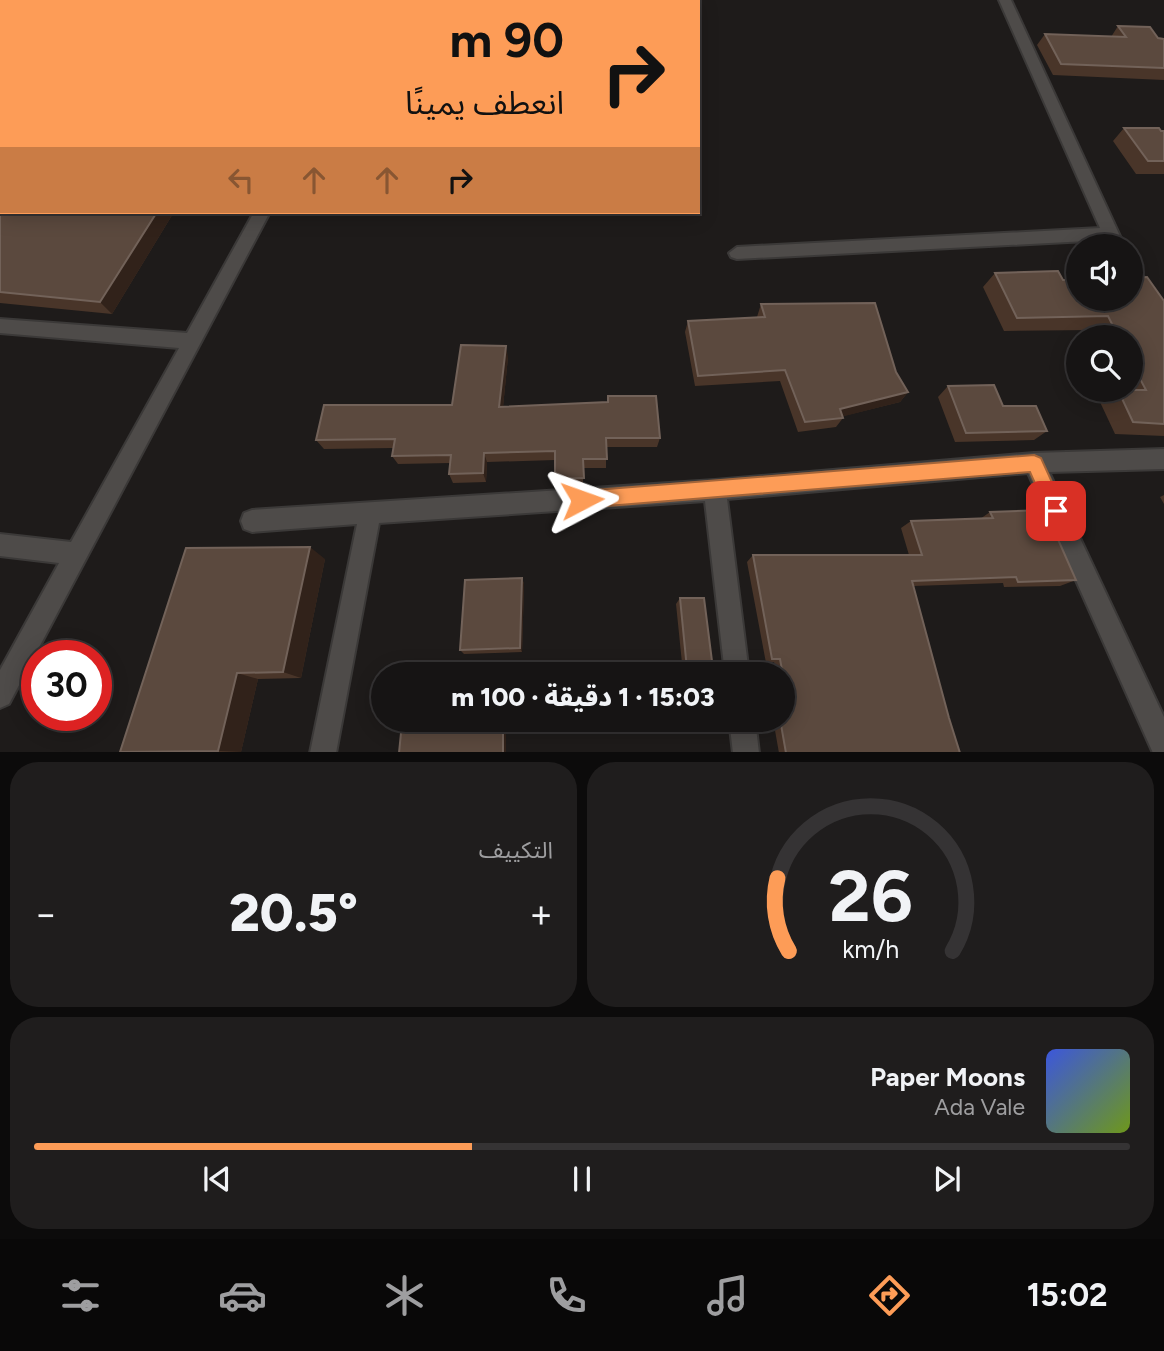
<!DOCTYPE html>
<html lang="ar">
<head>
<meta charset="utf-8">
<style>
  :root { --surface:#161414; --page:#1f1d1d; --text:#f1f3f6; --muted:#9e9ea0; --line:#353334; --accent:#fd9c57 }
  body { margin:0; font-family:Figtree,"Noto Sans Arabic",sans-serif; background:var(--page); color:var(--text); direction:rtl; height:100vh; display:flex; flex-direction:column; font-size:26px; white-space:nowrap }
  * { box-sizing:border-box; margin:0 }
  p { font-size:23px; color:var(--muted) }
  .icon { flex:none; width:38px; height:38px; fill:none; stroke:currentColor; stroke-width:2; stroke-linecap:round; stroke-linejoin:round }
  .map { position:relative; height:752px; overflow:hidden; direction:ltr }
  .sheet { display:flex; flex-direction:column; gap:10px; padding:10px; background:#0c0b0b; flex:1 }
  .sheet>* { flex:none }
  .banner { position:absolute; left:0px; top:0px; width:700px; height:214px; box-shadow:0 4px 18px #0003,0 0 0 2px var(--line); direction:rtl; background:#fd9c57; color:#111; overflow:hidden }
  .tools { position:absolute; left:1066px; top:234px; display:grid; gap:14px }
  .tools a { display:grid; place-items:center; width:77px; height:77px; border-radius:50%; background:var(--surface); box-shadow:0 4px 18px #0003,0 0 0 2px var(--line); font-size:35px }
  .speed { position:absolute; left:21px; top:640px; display:flex; gap:14px; font-size:35px; font-weight:700; text-align:center }
  .speed>* { display:grid; place-content:center; width:91px; height:91px; border-radius:50%; background:var(--surface); box-shadow:0 4px 18px #0003,0 0 0 2px var(--line); line-height:1 }
  .speed .limit { border:10px solid #d22; background:#fff; color:#111 }
  .pin { position:absolute; display:grid; place-items:center; width:60px; height:60px; color:#fff; margin:-30px; border-radius:14px; box-shadow:0 4px 10px #0006 }
  .me { position:absolute; width:77px; margin:-38px; rotate:86deg; stroke-linejoin:round; filter:drop-shadow(0 0 5px #0008) }
  .turn { display:flex; align-items:center; gap:24px; height:147px; padding:0 21px; font-size:32px }
  .turn .icon { width:91px; height:91px; stroke-width:2.5 }
  .turn b { display:block; font-size:49px; line-height:60px }
  .lanes { display:flex; align-items:center; height:66px; padding:0 21px; background:#0003; justify-content:center; gap:35px; direction:ltr }
  .lanes .off { opacity:.35 }
  .big { font-size:52px; font-weight:800; line-height:1.1 }
  .sheet .widget { flex:1; display:flex; flex-direction:column; justify-content:center; gap:10px; min-width:0; padding:0 24px; border-radius:28px; background:var(--page) }
  .sheet .dial { align-items:center; gap:0 }
  .dial svg { height:182px; overflow:visible; fill:none; stroke:var(--line); stroke-width:7; stroke-linecap:round; text-anchor:middle }
  .dial text { fill:var(--text); stroke:none }
  .song { display:flex; align-items:center; gap:21px }
  .cover { width:84px; height:84px; border-radius:10px; background:linear-gradient(135deg,hsl(230 70% 55%),hsl(80 70% 35%)) }
  .played { height:7px; border-radius:4px; background:linear-gradient(90deg,var(--accent) 40%,var(--line) 40%) }
  .keys { display:flex; justify-content:space-around; direction:ltr }
  .heat { display:flex; justify-content:space-between; align-items:center; font-size:38px; direction:ltr }
  .sheet .tiles { flex:1; display:grid; gap:10px; grid-template-columns:1fr 1fr }
  .widget:last-child { grid-column:span 2 }
  .trip { position:absolute; left:371px; top:662px; width:424px; height:70px; border-radius:35px; background:var(--surface); box-shadow:0 4px 18px #0003,0 0 0 2px var(--line); font-weight:800; line-height:70px; text-align:center; direction:rtl }
  .tab-bar { display:flex; height:112px; justify-content:space-around; align-items:center; background:#090808; color:var(--muted) }
  .tab-bar .icon { width:49px; height:49px }
  .tab-bar .active { color:var(--accent) }
  .tab-bar b { font-size:32px; color:var(--text) }
  .map>svg:first-child { display:block }
</style>
</head>
<body>
<div class="map">
<svg width="1164" height="753" viewBox="0 0 1164 753">
  <rect width="100%" height="100%" fill="#1e1b1a"/>
  <g fill="none" stroke-linecap="round" stroke-linejoin="round">
    <defs>
      <path id="minor" d="M999 0H1011L1125 247H1108L1106 240 737 259 731 257 729 253 737 247 1100 228Z
        M0 54H2V63L0 62Z
        M0 163H2V173H0Z
        M254 212H270L9 704 0 708V670L59 563 0 556V534L71 542 179 348 0 333V319L187 333Z
        M1130 264 1136 265 1164 309V331L1158 329 1130 285Z
        M1164 449V469L1049 472 1164 717V753H1153L1028 473 727 499 749 674H725L705 501 379 523 336 753H310L357 524 252 532 244 529 241 521 244 513 252 510 715 480 1034 453Z
        M729 719H755L759 753H733Z"/>
    </defs>
    <!-- minor casing -->
    <use href="#minor" stroke="#3b3938" stroke-width="4"/>
    <!-- minor -->
    <use href="#minor" fill="#4e4b49" fill-rule="evenodd"/>
  </g>
  <!-- wall -->
  <path fill="#493529" d="M1118 26 1158 38 1164 39V80L1053 75 1037 45 1045 34 1111 37Z
    M1124 128 1164 131V174H1136L1113 141Z
    M0 184 174 212 112 314 0 303Z
    M995 273 1063 280 1164 301V436L1115 434 1100 402 1116 390H1130V338H1096L1092 330 1004 331 983 287Z
    M761 304 896 372 908 392 900 402 843 416V418L836 427 798 432 780 381 695 386 685 332 688 321 757 317Z
    M508 357 503 407 660 438 657 447H606V468H583V486L556 488 555 460 487 462 486 482 453 483 449 474 450 463 398 464 392 456 393 448 324 449 316 440 452 405Z
    M948 386 1003 406 1047 431 1034 440 955 442 938 397Z
    M1164 495V504L1160 497Z
    M990 512 1076 580 1060 586 1004 587 1003 583 913 586 949 718 960 753H779L773 719H782V674H776L774 662 766 663 747 562 753 555H909L901 528 911 521 980 519Z
    M325 559 301 678 258 679 241 752H120Z
    M522 578 524 584 522 652 464 654 460 650Z
    M680 598 713 669 708 672 683 673 676 604Z"/>
  <!-- shaded-wall -->
  <path fill="#31221a" d="M157 212H174L112 314 100 302Z
    M506 346 508 357 502 417 499 407Z
    M908 392 900 402 833 419 840 409Z
    M484 453 487 462 486 482 483 473Z
    M310 547 325 559 301 678 283 672Z
    M522 578 524 584 522 652 520 648Z
    M237 673 258 679 241 752 218 751Z
    M503 719H506V753H503Z"/>
  <!-- building -->
  <path fill="#5b493e" stroke="#726259" stroke-width="2" d="M1118 26 1150 27 1158 38 1164 39V68L1061 64 1045 34 1126 37Z
    M1124 128H1159L1161 131H1164V161H1148Z
    M0 184H2V212H157L100 302 0 292Z
    M1058 271 1063 280H1078V299H1130V278L1147 277 1164 301V424L1133 422 1118 390H1146L1130 360V338H1119L1108 316 1017 318 995 273Z
    M875 303 896 372 908 392 840 409 843 418 805 422 785 370 698 376 688 321 765 317 761 304Z
    M461 345 506 346 499 407 608 402V396H656L660 438H606L607 459H583L584 478 555 479V451L484 453 483 473 449 474 451 455 392 456 395 439 316 440 324 405H452Z
    M994 385 1003 406H1036L1047 431 966 433 948 386Z
    M1045 510 1076 580 1018 582 1016 577 912 581 949 718 960 753H786L780 719H782V707H789L780 659H772L753 555H922L911 521 993 518 990 512Z
    M310 547 283 672 237 673 218 751 120 752 186 548Z
    M522 578 520 648 460 650 465 580Z
    M680 598H704L713 669H687Z
    M446 719H503V753H399L402 723Z"/>
  <!-- route -->
  <path fill="#fd9c57" stroke="#a46539" stroke-width="2" d="M1034 455 1041 458 1065 511 1062 517 1056 519 1050 517 1030 472 582 508 576 506 573 500 576 494 582 491Z"/>
</svg>
<div class="tools">
<a><svg class="icon" aria-label="sound" viewBox="0 0 24 24"><path d="M4 9h4l5-4v14l-5-4H4zM17 9q2 3 0 6"/></svg></a>
<a><svg class="icon" aria-label="search" viewBox="0 0 24 24"><circle cx="10" cy="10" r="6"/><path d="M15 15l6 6"/></svg></a>
</div>
<div class="speed"><div class="limit">30</div></div>
<div class="pin" style="left:1056px;top:511px;background:#d93025"><svg class="icon" aria-label="arrive" viewBox="0 0 24 24"><path d="M6 21V4h12l-3 4 3 4H6"/></svg></div>
<svg class="me" style="left:582px;top:500px" viewBox="-20 -20 40 40"><path d="M0-17L14 15 0 8-14 15z" fill="#fd9c57" stroke="#fff" stroke-width="4"/></svg>
<div class="trip">15:03 · 1 دقيقة · 100 m</div>
<div class="banner">
<div class="turn"><svg class="icon" aria-label="right" viewBox="0 0 24 24"><path d="M7 20v-9h11M14 6l5 5-5 5"/></svg><div><b>90 m</b>انعطف يمينًا</div></div>
<div class="lanes"><svg class="icon off" aria-label="left" viewBox="0 0 24 24"><path d="M17 20v-9H6M10 6l-5 5 5 5"/></svg><svg class="icon off" aria-label="ahead" viewBox="0 0 24 24"><path d="M12 20V5M6 11l6-6 6 6"/></svg><svg class="icon off" aria-label="ahead" viewBox="0 0 24 24"><path d="M12 20V5M6 11l6-6 6 6"/></svg><svg class="icon" aria-label="right" viewBox="0 0 24 24"><path d="M7 20v-9h11M14 6l5 5-5 5"/></svg></div>
</div>
</div>
<section class="sheet">
<div class="tiles">
<div class="widget dial"><svg viewBox="0 0 100 80">
<path d="M14 69A42 42 0 1 1 86 69"/>
<path d="M14 69A42 42 0 0 1 9 37" stroke="#fd9c57"/>
<text x="50" y="56" font-size="32" font-weight="700">26</text>
<text x="50" y="72" font-size="11">km/h</text>
</svg></div>
<div class="widget"><p>التكييف</p>
<div class="heat"><a>−</a><b class="big">20.5°</b><a>+</a></div>
</div>
<div class="widget">
<div class="song"><i class="cover"></i><div><b>Paper Moons</b><p>Ada Vale</p></div></div>
<div class="played"></div>
<div class="keys"><svg class="icon" aria-label="previous" viewBox="0 0 24 24"><path d="M18 5L8 12l10 7zM5 5v14"/></svg><svg class="icon" aria-label="pause" viewBox="0 0 24 24"><path d="M8 5v14M16 5v14"/></svg><svg class="icon" aria-label="next" viewBox="0 0 24 24"><path d="M6 5l10 7-10 7zM19 5v14"/></svg></div>
</div>
</div>
</section>
<nav class="tab-bar">
<b>15:02</b>
<svg class="icon active" aria-label="directions" viewBox="0 0 24 24"><path d="M12 3l9 9-9 9-9-9zM9 14v-3h6M13 9l2 2-2 2"/></svg>
<svg class="icon" aria-label="music" viewBox="0 0 24 24"><path d="M9 18V5l10-2v13"/><circle cx="6" cy="18" r="3"/><circle cx="16" cy="16" r="3"/></svg>
<svg class="icon" aria-label="phone" viewBox="0 0 24 24"><path d="M5 4h4l2 5-3 2q2 4 5 5l2-3 5 2v4C11 20 4 13 5 4z"/></svg>
<svg class="icon" aria-label="climate" viewBox="0 0 24 24"><path d="M12 3v18M4 7l16 10M4 17L20 7"/></svg>
<svg class="icon" aria-label="car" viewBox="0 0 24 24"><path d="M5 17H2v-5l4-1 3-4h7l3 4 3 1v5h-3M9 17h6M6 11h13"/><circle cx="7" cy="17" r="2"/><circle cx="17" cy="17" r="2"/></svg>
<svg class="icon" aria-label="filters" viewBox="0 0 24 24"><path d="M4 7h16M4 17h16"/><circle cx="9" cy="7" r="2"/><circle cx="15" cy="17" r="2"/></svg>
</nav>
</body>
</html>
